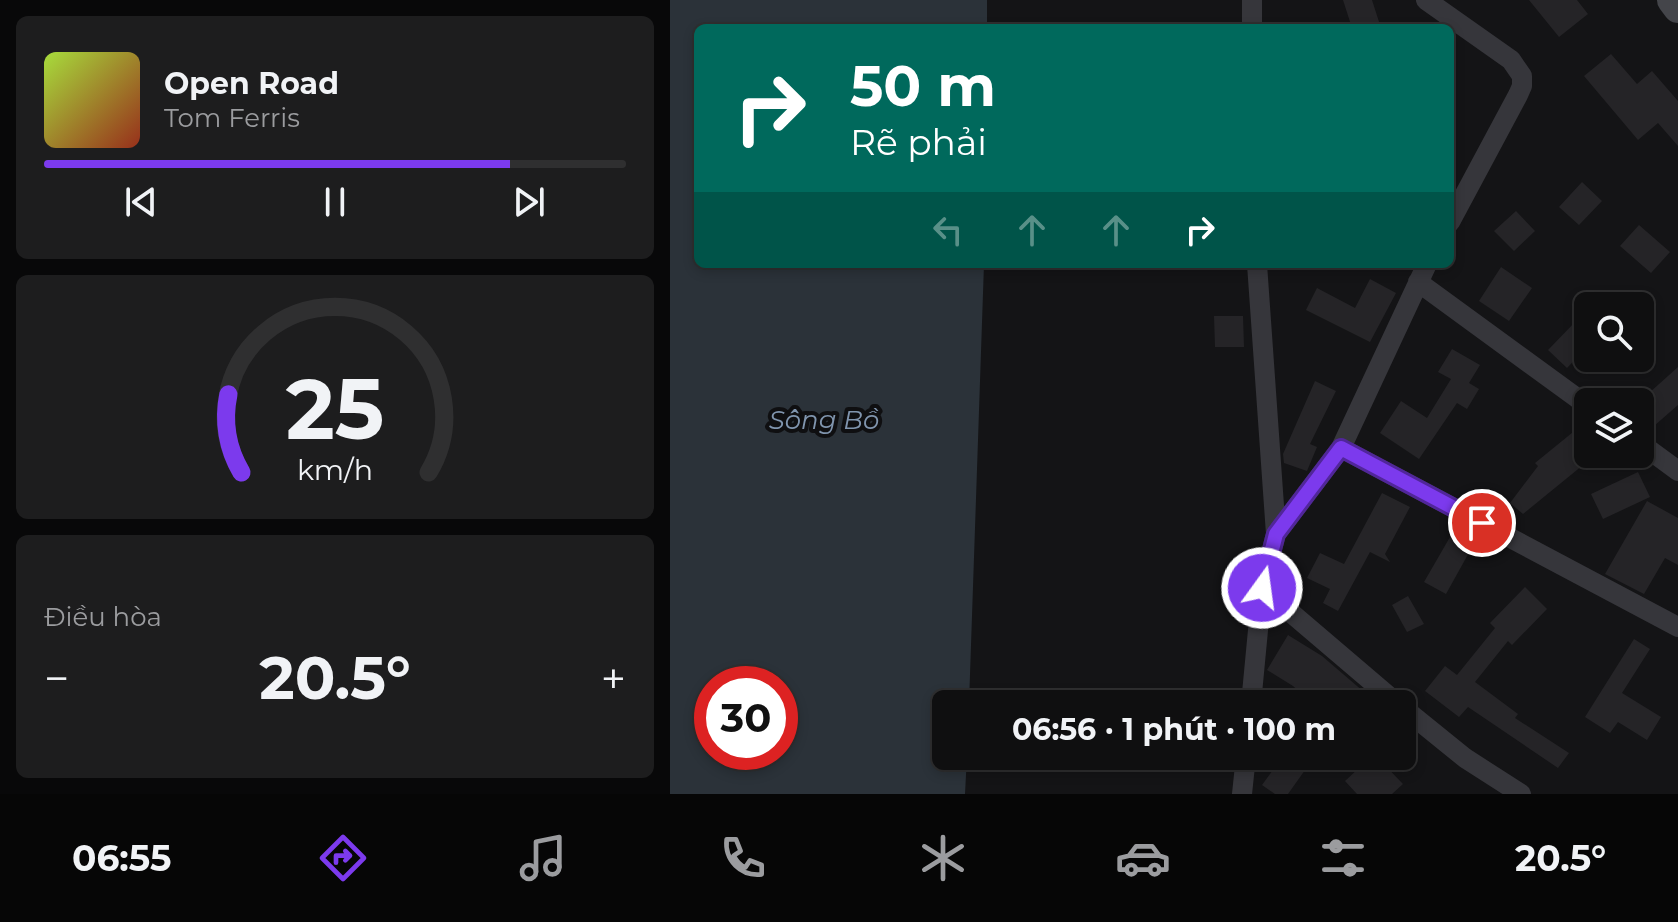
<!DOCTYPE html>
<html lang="vi">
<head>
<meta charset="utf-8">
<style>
  :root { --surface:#0f0f10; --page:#1d1d1e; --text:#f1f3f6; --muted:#9b9c9f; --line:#2f2f30; --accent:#7c3aed }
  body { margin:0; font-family:Montserrat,sans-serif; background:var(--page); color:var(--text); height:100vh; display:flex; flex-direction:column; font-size:30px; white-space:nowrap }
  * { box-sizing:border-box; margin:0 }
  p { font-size:26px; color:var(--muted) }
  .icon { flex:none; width:44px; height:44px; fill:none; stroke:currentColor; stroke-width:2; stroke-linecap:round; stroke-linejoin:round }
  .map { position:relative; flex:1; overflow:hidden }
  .panel { display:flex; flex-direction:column; gap:16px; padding:16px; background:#080809; width:670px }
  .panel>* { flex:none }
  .banner { position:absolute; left:24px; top:24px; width:760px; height:244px; border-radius:12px; box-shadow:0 4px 12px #0003,0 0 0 2px var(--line); background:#00695c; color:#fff; overflow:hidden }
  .fabs { position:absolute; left:904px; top:292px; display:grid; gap:16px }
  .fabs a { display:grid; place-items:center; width:80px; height:80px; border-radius:12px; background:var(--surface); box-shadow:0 4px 12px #0003,0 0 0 2px var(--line); font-size:40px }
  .speed { position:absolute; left:24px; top:666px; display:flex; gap:16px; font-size:40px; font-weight:700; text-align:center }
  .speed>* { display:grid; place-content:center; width:104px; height:104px; border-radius:50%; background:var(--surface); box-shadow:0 4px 12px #0003,0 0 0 2px var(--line); line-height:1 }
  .speed .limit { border:12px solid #d22; background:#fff; color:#111 }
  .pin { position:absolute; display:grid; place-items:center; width:68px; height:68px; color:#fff; margin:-34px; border:4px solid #fff; border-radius:50%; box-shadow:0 2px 8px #0007 }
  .me { position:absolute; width:88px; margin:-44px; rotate:14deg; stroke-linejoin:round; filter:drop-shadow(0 0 6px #0008) }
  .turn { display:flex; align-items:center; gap:28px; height:168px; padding:0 24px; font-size:36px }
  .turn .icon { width:104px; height:104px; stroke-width:2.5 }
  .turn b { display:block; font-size:56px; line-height:68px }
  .lanes { display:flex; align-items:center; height:76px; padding:0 24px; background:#0003; justify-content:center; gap:40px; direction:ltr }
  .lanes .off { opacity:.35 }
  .big { font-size:60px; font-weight:700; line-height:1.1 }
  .panel .tile { flex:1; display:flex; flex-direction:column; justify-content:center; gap:12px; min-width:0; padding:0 28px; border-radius:12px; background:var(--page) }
  .panel .dial { align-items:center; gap:0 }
  .dial svg { height:208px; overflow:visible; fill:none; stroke:var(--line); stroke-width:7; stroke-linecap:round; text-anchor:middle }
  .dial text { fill:var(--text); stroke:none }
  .song { display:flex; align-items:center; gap:24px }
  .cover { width:96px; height:96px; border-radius:12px; background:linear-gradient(135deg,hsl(80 70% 55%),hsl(10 70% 35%)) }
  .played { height:8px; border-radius:4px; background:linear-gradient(90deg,var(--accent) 80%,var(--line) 80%) }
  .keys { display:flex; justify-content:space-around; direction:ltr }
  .heat { display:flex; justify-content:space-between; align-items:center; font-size:44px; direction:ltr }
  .trip { position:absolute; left:262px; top:690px; width:484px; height:80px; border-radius:12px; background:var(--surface); box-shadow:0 4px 12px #0003,0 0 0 2px var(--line); font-weight:700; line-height:80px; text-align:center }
  .tab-bar { display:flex; height:128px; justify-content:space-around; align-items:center; background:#060606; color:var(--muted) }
  .tab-bar .icon { width:56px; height:56px }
  .tab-bar .on { color:var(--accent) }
  .tab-bar b { font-size:36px; color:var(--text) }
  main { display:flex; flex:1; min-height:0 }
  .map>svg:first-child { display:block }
</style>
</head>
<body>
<main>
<section class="panel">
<div class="tile">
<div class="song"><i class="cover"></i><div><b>Open Road</b><p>Tom Ferris</p></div></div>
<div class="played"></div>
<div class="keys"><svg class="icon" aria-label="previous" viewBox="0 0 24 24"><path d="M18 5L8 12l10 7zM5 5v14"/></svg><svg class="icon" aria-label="pause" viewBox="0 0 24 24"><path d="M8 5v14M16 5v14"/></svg><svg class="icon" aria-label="next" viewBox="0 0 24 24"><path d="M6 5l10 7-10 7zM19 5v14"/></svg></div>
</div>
<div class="tile dial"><svg viewBox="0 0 100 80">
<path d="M14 69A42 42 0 1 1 86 69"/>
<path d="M14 69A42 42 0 0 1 9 39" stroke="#7c3aed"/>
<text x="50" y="56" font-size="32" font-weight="700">25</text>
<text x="50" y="72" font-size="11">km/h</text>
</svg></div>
<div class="tile"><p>Điều hòa</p>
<div class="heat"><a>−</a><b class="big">20.5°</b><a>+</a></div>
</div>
</section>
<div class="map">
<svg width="1008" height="794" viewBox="0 0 1008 794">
  <rect width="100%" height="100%" fill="#141416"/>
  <!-- water -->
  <path fill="#2b3239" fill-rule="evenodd" d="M0 0H317V28H28V264H314L299 704H276V756H297L295 794H0ZM42 684H110V752H42Z"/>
  <!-- building -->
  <path fill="#252427" d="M673 0H702L711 28H682Z
    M859 0H907L918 14 889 37Z
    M941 54 967 84 982 71 1008 101V146L988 123 968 140 914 76Z
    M912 182 932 201 909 225 889 207Z
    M846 211 865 231 844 251 824 231Z
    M969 225 1000 252 981 273 950 246Z
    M831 267 862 288 839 321 809 301Z
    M700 279 726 293 700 342 636 310 647 288 685 308Z
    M544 316H573L574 347H545Z
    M906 321 918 332V346L897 368 878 350Z
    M782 349 810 365 799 383 809 389 797 409 787 403 749 459 710 433 731 401 757 418 781 379 768 372Z
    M1008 367V405L984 426 970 410 969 402Z
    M645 381 666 391 640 444 647 447 637 471 614 463 613 454Z
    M908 428 918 440V461L853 514 840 503 868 466 865 463Z
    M968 472 980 497 933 519 921 494Z
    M712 493 740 507 715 554 720 562 700 552 668 611 653 603 660 589 637 578 650 553 674 564Z
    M977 501 1008 518V565L995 558 974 594 935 574Z
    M780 537 801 549 776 594 754 582Z
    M855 587 877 609 842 645 838 641 805 682 848 714 845 718 899 753 888 768 798 707 789 717 755 691 775 666 787 675 825 628 820 623Z
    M738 596 754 624 737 632 722 605Z
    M618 635 652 656 694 692 683 704H643L623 686 597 670Z
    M964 639 980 649 952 693 991 717 977 740 948 722 940 733 915 717Z
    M613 756H645L618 794H605L592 785Z
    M702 756H706L733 784 722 794H687L675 781Z"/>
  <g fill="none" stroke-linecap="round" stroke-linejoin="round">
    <!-- minor -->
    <path stroke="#36363b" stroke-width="20" d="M582 0V28
      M756 0 841 60 852 76V86L848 95 780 222
      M748 282 918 406
      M970 443 1008 471
      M671 448 1008 627
      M606 534 671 448 757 264
      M592 588 728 704
      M581 704 592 588 606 534 587 264
      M732 707 795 758 851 794
      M572 794 576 756"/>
    <!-- secondary -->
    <path stroke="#44454a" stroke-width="30" d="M1002 0 1008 8"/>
  </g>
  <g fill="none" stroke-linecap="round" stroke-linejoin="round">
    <defs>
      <path id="route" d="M592 588 606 534 671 448 812 523"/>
    </defs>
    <!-- route casing -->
    <use href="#route" stroke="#51269a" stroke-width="20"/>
    <!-- route -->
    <use href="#route" stroke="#7c3aed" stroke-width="14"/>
  </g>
  <g text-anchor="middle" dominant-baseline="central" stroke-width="8" stroke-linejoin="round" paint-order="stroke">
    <!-- water labels -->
    <g font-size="26" font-style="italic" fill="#8095ae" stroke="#0f0f11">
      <text x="154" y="420">Sông Bồ</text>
    </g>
  </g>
</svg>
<div class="fabs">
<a><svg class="icon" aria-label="search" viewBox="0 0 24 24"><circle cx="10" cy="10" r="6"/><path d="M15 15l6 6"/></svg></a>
<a><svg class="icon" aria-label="layers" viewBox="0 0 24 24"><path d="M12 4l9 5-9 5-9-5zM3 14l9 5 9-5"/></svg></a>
</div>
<div class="speed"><div class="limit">30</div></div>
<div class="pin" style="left:812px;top:523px;background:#d93025"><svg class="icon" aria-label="arrive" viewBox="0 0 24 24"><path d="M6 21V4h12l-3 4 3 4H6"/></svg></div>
<svg class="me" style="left:592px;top:588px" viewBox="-20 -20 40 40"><circle r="17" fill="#7c3aed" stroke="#fff" stroke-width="3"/><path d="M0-11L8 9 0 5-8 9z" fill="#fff"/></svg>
<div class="trip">06:56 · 1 phút · 100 m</div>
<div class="banner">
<div class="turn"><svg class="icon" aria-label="right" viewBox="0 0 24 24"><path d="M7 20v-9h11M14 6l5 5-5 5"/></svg><div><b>50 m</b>Rẽ phải</div></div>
<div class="lanes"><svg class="icon off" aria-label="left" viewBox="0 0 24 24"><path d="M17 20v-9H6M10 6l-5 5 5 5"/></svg><svg class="icon off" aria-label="ahead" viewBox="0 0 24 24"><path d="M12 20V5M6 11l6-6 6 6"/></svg><svg class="icon off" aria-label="ahead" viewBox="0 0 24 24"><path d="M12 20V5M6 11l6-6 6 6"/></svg><svg class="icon" aria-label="right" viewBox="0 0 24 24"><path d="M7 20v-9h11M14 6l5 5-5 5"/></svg></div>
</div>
</div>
</main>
<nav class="tab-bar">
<b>06:55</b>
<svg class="icon on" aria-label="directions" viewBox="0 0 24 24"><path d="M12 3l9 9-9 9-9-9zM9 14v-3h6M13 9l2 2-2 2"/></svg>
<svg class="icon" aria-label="music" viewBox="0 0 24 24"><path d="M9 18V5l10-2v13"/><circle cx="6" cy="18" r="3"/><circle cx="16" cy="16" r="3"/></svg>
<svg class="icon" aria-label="phone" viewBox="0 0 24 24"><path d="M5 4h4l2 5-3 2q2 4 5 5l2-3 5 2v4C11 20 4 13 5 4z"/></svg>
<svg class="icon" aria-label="climate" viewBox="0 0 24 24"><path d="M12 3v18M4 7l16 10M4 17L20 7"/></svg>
<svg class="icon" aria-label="car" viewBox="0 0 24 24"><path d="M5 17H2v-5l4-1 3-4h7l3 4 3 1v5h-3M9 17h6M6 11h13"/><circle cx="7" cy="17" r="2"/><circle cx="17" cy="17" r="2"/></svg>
<svg class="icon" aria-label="filters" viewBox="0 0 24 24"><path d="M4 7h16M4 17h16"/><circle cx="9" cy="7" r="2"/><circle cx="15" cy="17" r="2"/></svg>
<b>20.5°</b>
</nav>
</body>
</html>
